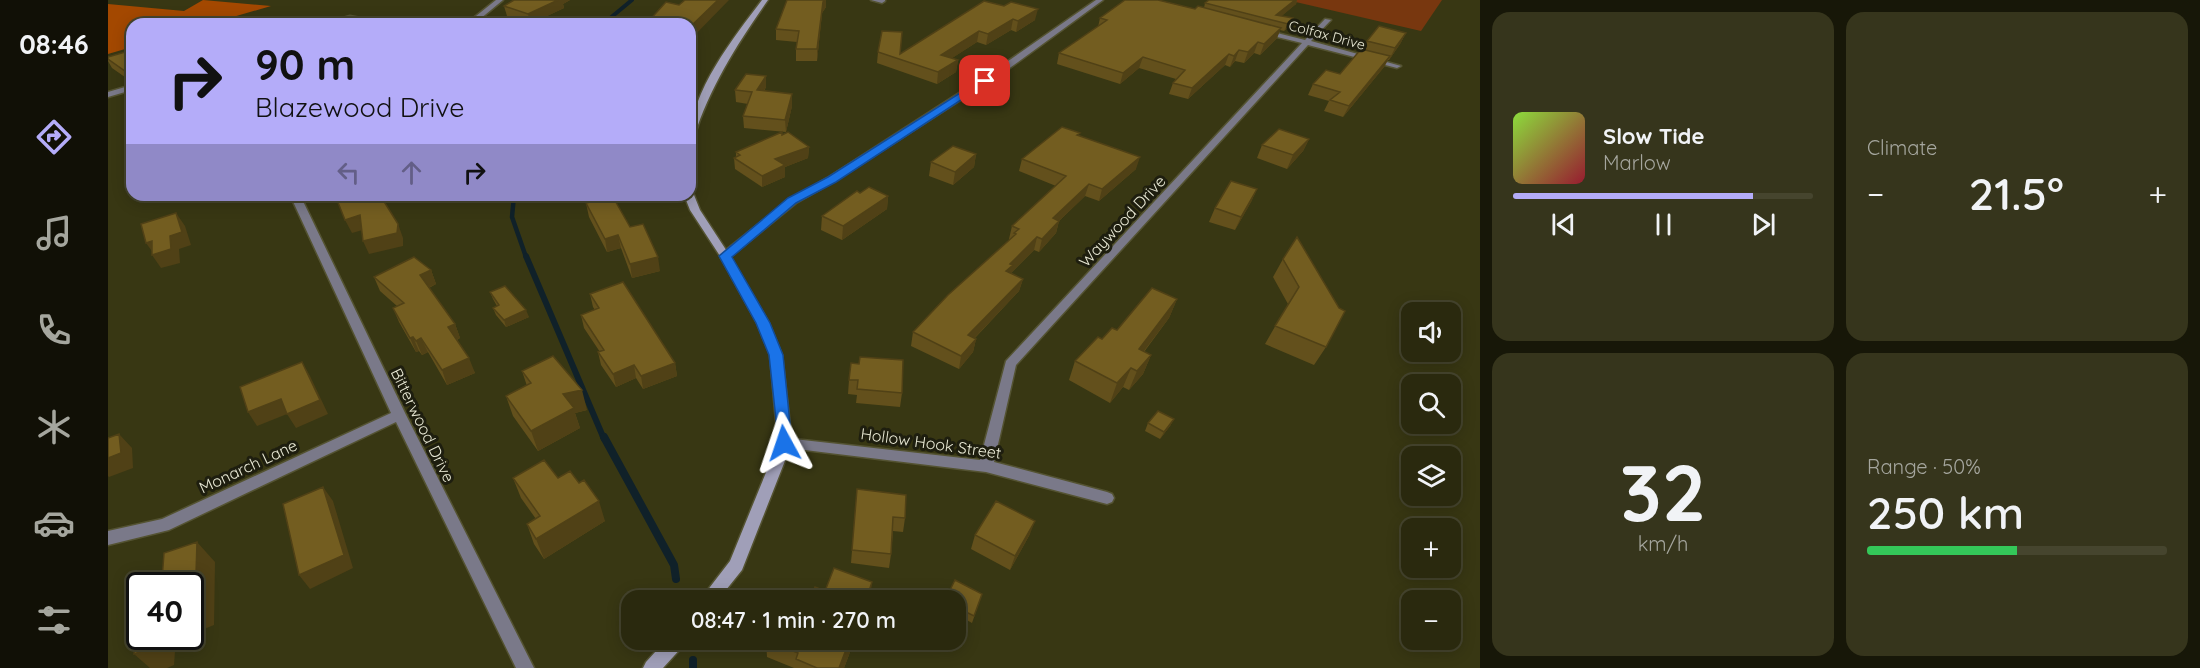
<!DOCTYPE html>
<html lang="en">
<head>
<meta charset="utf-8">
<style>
  :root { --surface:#2a290e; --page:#36351c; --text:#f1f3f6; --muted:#a5a69e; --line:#46452e; --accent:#b4acf9 }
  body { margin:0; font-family:Quicksand,sans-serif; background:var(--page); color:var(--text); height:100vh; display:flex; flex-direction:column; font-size:22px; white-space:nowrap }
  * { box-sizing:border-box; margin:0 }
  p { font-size:20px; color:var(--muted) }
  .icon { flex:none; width:33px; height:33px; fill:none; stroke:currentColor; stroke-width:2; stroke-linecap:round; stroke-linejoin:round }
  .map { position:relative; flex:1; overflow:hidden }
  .sheet { display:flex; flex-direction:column; gap:12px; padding:12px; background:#171708; width:720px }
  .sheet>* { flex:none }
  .hud { position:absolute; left:18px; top:18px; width:570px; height:183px; border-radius:18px; box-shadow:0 3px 15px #0003,0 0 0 2px var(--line); background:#b4acf9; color:#111; overflow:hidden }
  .tools { position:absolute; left:1293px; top:302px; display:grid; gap:12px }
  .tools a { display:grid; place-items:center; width:60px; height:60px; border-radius:12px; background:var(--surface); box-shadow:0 3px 15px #0003,0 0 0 2px var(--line); font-size:30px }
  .speed { position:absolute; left:18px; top:572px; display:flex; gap:12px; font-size:30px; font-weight:700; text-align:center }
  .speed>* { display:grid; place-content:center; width:78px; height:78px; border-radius:50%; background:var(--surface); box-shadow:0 3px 15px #0003,0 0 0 2px var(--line); line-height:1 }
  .speed .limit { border:3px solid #111; border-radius:9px; background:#fff; color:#111 }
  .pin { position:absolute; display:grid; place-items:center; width:51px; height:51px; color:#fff; margin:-26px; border-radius:12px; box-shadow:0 3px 9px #0006 }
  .me { position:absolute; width:66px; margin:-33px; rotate:355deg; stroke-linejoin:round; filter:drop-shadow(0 0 4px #0008) }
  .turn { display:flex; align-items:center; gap:21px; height:126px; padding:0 30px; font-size:27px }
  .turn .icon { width:78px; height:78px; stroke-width:2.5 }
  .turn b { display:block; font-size:42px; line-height:51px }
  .lanes { display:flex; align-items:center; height:57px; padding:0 30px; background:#0003; justify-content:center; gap:30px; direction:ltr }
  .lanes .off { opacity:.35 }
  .big { font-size:45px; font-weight:600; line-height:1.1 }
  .sheet .card { flex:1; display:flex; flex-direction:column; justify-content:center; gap:9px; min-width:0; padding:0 21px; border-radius:18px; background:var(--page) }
  .sheet .dial { align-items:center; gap:0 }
  .dial b { font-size:78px; line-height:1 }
  .song { display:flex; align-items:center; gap:18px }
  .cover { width:72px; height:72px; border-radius:9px; background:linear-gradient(135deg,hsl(90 70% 55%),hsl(350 70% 35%)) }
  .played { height:6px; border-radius:3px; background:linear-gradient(90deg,var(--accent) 80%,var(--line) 80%) }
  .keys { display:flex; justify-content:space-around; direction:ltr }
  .heat { display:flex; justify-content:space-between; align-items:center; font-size:33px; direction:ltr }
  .charge { height:9px; border-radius:4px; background:linear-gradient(90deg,#34c759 50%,var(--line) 0) }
  .sheet .tiles { flex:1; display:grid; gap:12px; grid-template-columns:repeat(2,1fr) }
  .trip { position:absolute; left:513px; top:590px; width:345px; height:60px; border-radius:18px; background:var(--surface); box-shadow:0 3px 15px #0003,0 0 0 2px var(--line); font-weight:600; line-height:60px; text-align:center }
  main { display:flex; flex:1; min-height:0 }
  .menu { display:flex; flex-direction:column; width:108px; justify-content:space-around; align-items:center; background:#111006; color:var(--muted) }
  .menu .icon { width:42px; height:42px }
  .menu .active { color:var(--accent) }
  .menu b { font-size:27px; color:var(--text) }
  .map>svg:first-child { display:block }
</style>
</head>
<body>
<main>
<nav class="menu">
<b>08:46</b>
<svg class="icon active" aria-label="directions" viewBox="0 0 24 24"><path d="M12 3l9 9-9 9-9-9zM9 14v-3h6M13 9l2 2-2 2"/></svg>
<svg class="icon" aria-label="music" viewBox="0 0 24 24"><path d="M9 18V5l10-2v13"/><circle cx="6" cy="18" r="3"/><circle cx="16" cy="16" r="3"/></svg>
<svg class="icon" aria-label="phone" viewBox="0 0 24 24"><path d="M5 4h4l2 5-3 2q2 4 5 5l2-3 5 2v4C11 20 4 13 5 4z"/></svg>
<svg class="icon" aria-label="climate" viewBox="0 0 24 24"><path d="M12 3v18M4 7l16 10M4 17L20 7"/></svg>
<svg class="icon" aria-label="car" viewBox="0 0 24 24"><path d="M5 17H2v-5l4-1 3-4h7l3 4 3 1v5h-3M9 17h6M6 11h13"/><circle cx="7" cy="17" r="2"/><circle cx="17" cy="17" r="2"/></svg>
<svg class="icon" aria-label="filters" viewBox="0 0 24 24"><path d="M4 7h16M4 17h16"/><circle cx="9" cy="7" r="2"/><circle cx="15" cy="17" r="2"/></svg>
</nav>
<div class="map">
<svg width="1372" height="668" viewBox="0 0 1372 668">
  <rect width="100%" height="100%" fill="#383713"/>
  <!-- green -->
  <path fill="#78370f" d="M1179 0H1334L1313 31Z"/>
  <!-- forest -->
  <path fill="#a34800" d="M95 0 163 6 101 24H24V47L0 54V4L76 11Z"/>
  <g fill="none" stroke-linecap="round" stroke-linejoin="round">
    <!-- stream-far3 -->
    <path stroke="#102129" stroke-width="4" d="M495 24 524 0"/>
    <!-- stream-far2 -->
    <path stroke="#102129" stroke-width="4.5" d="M406 195 404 217 418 257"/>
    <!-- stream-far1 -->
    <path stroke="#102129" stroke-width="6" d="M418 256 496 439"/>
    <!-- stream -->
    <path stroke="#102129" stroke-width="8" d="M496 437 566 565 568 579
      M585 660V668"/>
    <defs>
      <path id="street" d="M388 0H395L366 24H358Z
        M763 0H777V1L774 3Z
        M988 0H995L899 70 727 181 688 203 621 258H613L612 256 613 254 682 199 721 177 893 66Z
        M242 16 273 22 277 24C265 24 252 19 240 21 231 21 224 24 214 24Z
        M1217 19 1223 20 1203 41 1293 66 1289 68 1200 45 908 365 886 462 999 492 1004 494 1006 498 1004 502 999 504 878 472 672 447 670 443 672 439 677 438 872 460 898 361 1194 43 1153 33V29L1197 40Z
        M24 85V90L0 97V92Z
        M182 195H192L298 415 426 668H408L288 422 61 530 0 545V531L54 519 283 413Z"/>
      <path id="secondary" d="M654 0H660C630 43 602 86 586 137L582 140C582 92 626 37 654 0Z
        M582 192 586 195 592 210 622 256 661 323 674 355 684 443 634 570 610 600H592L622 561 670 443 662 355 649 323 612 256 582 210 576 195H582Z
        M559 639H578L576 645 555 668H535L538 662Z"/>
    </defs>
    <!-- street casing -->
    <use href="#street" stroke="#545332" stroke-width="3"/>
    <!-- secondary casing -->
    <use href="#secondary" stroke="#545332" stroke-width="3"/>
    <!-- street -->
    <use href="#street" fill="#7a7989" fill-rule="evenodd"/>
    <!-- secondary -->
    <use href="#secondary" fill="#a09fb8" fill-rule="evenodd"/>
  </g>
  <!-- wall -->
  <path fill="#63501c" d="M406 0H462L455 4 456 8 422 24 399 16 396 6Z
    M679 0H718V7L714 13 709 61H688V49L689 42 668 40V29Z
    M1101 0H1189L1188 4 1173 16 1185 18 1182 26 1176 31 1172 30 1169 38 1152 55 1146 53 1136 63 1127 61 1122 67 1117 65 1080 99 1061 94 1065 83 1068 79 1031 68 1012 84 949 64 951 53 990 27 992 18 1087 9 1096 8 1097 3Z
    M896 6 927 20 908 32 903 30 878 45 869 42 844 58 850 60 848 72 829 84 769 63 770 52 792 54Z
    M1298 33 1292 44 1281 60H1280L1276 67 1235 117 1216 111 1221 101 1200 95 1205 84 1232 74 1255 49 1259 41Z
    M24 50V82L4 68 0 61V57Z
    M658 76V87L656 91 684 94V106L678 132 636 128 635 116 640 104 628 102 627 90Z
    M674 132V135L701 147 700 158 677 167V177L654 187 627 169 626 158 628 157V152Z
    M971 135 1028 169 991 201 977 196 951 221 948 233 931 252 926 250 903 273 915 279 911 291 867 338 868 339 865 352 851 369 803 346 805 332 903 239H901L904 226 948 186 911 171 914 159Z
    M1201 139 1195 151 1179 169 1149 158 1154 145Z
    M868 154 866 167 845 185 821 176 823 162Z
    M1149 189 1143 202 1127 230 1101 222 1107 208Z
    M752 193 780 196 779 209 734 240 713 230 714 216Z
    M478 203 522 227 552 271 524 278 513 248 499 252 481 217Z
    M1189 237 1218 347 1206 365 1157 344 1180 304 1165 277 1175 259Z
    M323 270 328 284 321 288 347 324 352 338 349 340 367 373 339 385 320 352 314 355 311 351 308 352 291 322 285 308 289 306 272 291 266 277Z
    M382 292 421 317 398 327 388 315 385 308 389 306 385 299Z
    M482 294 567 363 569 376 535 389 528 378 508 387 493 365 490 352H492L476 328 473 315 487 310 485 307Z
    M1069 299 1061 318 1036 352 1043 355 1035 374 1021 390 1015 387 1002 403 961 380 967 361 994 339Z
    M751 364 794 393 792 407 748 403 749 395 740 394 741 380Z
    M414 371 479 410 467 413 472 428 430 451 405 416 398 396 419 386Z
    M1066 419 1062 426 1052 439 1037 431 1040 423Z
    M405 478H450L497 521 436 559 426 544 419 524 428 519 413 498Z
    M749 489 797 518 795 532 785 531 783 554 781 568 743 563Z
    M922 534 902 570 863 549 867 535Z
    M874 594 864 623 848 614V600Z
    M658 639H747L736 668H686L659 657Z"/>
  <!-- shaded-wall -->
  <path fill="#504116" d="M448 0H462L455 4 456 8 422 24 420 14Z
    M610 0H621L582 40V27Z
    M716 0H718V7L714 13 709 61V49L715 2Z
    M1187 0H1189L1188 4 1168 21V15Z
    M930 9 927 20 908 32 910 21Z
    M1185 18 1182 26 1176 31 1180 24Z
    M905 19 903 30 878 45 880 34Z
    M1173 28 1169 38 1152 55 1156 44Z
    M871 31 869 42 832 66 833 55Z
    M1298 33 1292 44 1281 60 1287 48Z
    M1150 42 1146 53 1136 63 1140 52Z
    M1131 50 1127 61 1122 67 1126 56Z
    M1121 54 1117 65 1080 99 1084 88Z
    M1282 56 1276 67 1235 117 1241 106Z
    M1035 57 1031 68 1012 84 1015 73Z
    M850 60 848 72 829 84 830 72Z
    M658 76V87L649 102V90Z
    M684 94V106L678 132 677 120Z
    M1201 139 1195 151 1179 169 1185 155Z
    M701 147 700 158 677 167V177L654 187V176L667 159Z
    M868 154 866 167 845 185 847 172Z
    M1032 157 1028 169 991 201 994 189Z
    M981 184 977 196 951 221 948 233 931 252 934 239 945 218Z
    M1149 189 1143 202 1127 230 1133 217Z
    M59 195H69L61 198Z
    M780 196 779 209 734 240 735 226Z
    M68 213 77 226 83 245 71 249 72 263 53 268 44 255 46 254 38 243 62 236Z
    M252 215 258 229 244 233 237 220Z
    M290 224 295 238V246L261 254 255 241Z
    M510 235 513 248 499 252 497 239Z
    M929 237 926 250 903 273 902 278 898 271 902 264Z
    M550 257 552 271 524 278 522 264Z
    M323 270 328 284 318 289 312 275Z
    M915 279 911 291 857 348 860 335Z
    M1069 299 1061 318 1023 368 1031 349Z
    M418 310 421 317 398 327 396 320Z
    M347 324 352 338 346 341 340 327Z
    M305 337 311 351 308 352 302 338Z
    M313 338 320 352 314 355 308 341Z
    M868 339 865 352 851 369 853 356Z
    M1043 355 1035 374 1021 390 1029 371Z
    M361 358 367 373 339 385 334 370Z
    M194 362 202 376 220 414 188 428 179 414 149 426 140 412Z
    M567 363 569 376 535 389 533 376Z
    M526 365 528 378 508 387 505 374Z
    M1023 368 1015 387 1002 403 1009 383Z
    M474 390 479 410 467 413 472 428 430 451 423 431 455 394Z
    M1066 419 1062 426 1052 439 1056 432Z
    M11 434 24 448 25 468 1 477 0 476V458Z
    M215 487 225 501 245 568 202 589 191 575Z
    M491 501 497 521 436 559 428 539Z
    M927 521 922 534 902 570 907 556Z
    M89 542 107 562 106 625 91 631 90 642 67 651 66 665 59 668H42L26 654 34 651 23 641 46 636H82V608Z
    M764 582 762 600H758Z
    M742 639H747L736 668H731Z"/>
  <!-- building -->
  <path fill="#735d20" stroke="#504116" stroke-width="1.5" d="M406 0H450L420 14 396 6Z
    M577 0H610L582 27V24H538L558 2 571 5Z
    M679 0H716L715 2 709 49H688L691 31 668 29Z
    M1017 0H1050L1087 9 1090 6 1173 28 1156 44 1150 42 1140 52 1131 50 1126 56 1121 54 1084 88 1065 83 1077 70 1035 57 1015 73 951 53 999 20 992 18Z
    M1101 0H1187L1168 15 1185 18 1180 24 1097 3Z
    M876 1 896 6 903 2 930 9 910 21 905 19 880 34 871 31 833 55 850 60 830 72 770 52 774 31 794 32 792 54Z
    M1271 26 1298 33 1287 48 1259 41Z
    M1253 49 1282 56 1241 106 1222 100 1232 92 1205 84 1218 70 1232 74Z
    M24 50V76L0 59V57Z
    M638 74 658 76 649 90 684 94 677 120 635 116 644 92 627 90Z
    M954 127 972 133 969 135 1032 157 994 189 981 184 945 218 951 221 934 239 929 237 902 264 905 265 898 271 915 279 860 335 868 339 853 356 805 332 840 295 908 234 906 233 911 229 904 226 958 176 914 159Z
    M1171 129 1201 139 1185 155 1154 145Z
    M674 132V135L680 132 701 147 667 159 677 165 654 176 626 158 632 155 628 152Z
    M845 146 868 154 847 172 823 162Z
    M1123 181 1149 189 1133 217 1107 208Z
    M761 187 780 196 735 226 714 216 749 191 752 193Z
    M227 195H272L290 224 289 233 255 241 252 215 237 220Z
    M505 197 522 227 535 224 550 257 522 264 510 235 497 239 478 203Z
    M68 213 74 232 62 236 63 249 44 255V241L38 243 33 224Z
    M1189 237 1231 308 1237 311 1218 347 1167 326 1191 287 1175 259Z
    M306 257 323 270 312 275 347 324 340 327 361 358 334 370 313 338 308 341 305 337 302 338 285 308 296 303 266 277Z
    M515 282 567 363 533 376 526 365 505 374 490 352 496 350 473 315 491 308 482 294Z
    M397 286 418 310 396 320 385 308 391 305 382 292Z
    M1044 288 1069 299 1031 349 1043 355 1029 371 1023 368 1009 383 967 361 990 337 994 339 1004 328 1009 330Z
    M445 356 474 390 455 394 466 408 423 431 398 396 423 383 414 371Z
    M752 357 795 360 794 393 749 389 750 380H741L743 363 751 364Z
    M194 362 212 400 179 414 173 399 140 412 132 387Z
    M1050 411 1066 419 1056 432 1040 423Z
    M11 434 13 453 0 458V438Z
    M436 460 450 478 462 471 471 483 476 480 491 501 428 539 419 524 432 516 405 478Z
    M215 487 236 555 191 575 175 504Z
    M749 489 798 495 797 518 785 517 783 554 744 550Z
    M888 501 927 521 907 556 867 535Z
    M89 542 87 606 82 608V585H41L54 580 56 553Z
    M726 568 764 582 758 600H702L707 587 717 591Z
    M847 580 874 594 866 616 848 607V600H837Z
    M32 588V636H46L45 647 26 654 27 640 23 641 28 590Z
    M658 639H742L731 668H709L688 659 690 653 658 640Z"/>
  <!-- route -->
  <path fill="#1a73e8" stroke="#114b97" stroke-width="1.5" d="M874 79 882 81 728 182 688 203 624 257 662 323 675 355 684 443 682 447H671L661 355 648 323 611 256 680 198 720 177Z"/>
  <g text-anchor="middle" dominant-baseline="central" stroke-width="6" stroke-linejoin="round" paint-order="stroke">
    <!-- far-street labels -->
    <g font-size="14" fill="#e9e9d5" stroke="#1e1e0f">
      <text transform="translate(1219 35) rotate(15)">Colfax Drive</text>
    </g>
    <!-- street labels -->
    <g font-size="16" fill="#e9e9d5" stroke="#1e1e0f">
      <text transform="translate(1014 221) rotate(-47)">Waywood Drive</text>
      <text transform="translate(315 425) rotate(64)">Bitterwood Drive</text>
      <text transform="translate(823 443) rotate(8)">Hollow Hook Street</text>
      <text transform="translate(140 466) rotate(-25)">Monarch Lane</text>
    </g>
  </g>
</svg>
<div class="tools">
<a><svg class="icon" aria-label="sound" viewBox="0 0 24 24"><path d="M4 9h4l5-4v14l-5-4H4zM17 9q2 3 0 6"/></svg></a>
<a><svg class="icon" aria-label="search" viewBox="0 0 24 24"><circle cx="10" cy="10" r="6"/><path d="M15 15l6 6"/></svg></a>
<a><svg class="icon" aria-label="layers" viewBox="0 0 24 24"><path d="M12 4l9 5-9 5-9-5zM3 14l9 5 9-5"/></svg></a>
<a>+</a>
<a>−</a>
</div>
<div class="speed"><div class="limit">40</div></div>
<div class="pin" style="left:877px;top:81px;background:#d93025"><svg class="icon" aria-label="arrive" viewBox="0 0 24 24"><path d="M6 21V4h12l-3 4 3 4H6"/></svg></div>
<svg class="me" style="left:676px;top:443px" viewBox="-20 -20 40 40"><path d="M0-17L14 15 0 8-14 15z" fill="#1a73e8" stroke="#fff" stroke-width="4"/></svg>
<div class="trip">08:47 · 1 min · 270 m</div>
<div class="hud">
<div class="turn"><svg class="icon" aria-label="right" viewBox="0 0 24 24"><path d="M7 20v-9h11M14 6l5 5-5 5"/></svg><div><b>90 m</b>Blazewood Drive</div></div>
<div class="lanes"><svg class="icon off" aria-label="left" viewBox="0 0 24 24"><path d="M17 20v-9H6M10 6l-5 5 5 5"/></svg><svg class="icon off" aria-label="ahead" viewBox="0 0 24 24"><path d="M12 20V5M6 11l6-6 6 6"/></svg><svg class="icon" aria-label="right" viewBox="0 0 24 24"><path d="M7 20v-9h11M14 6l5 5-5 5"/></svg></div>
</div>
</div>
<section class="sheet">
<div class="tiles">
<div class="card">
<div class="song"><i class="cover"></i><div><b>Slow Tide</b><p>Marlow</p></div></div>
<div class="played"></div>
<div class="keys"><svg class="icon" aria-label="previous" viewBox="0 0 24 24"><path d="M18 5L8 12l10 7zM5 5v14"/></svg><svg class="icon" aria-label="pause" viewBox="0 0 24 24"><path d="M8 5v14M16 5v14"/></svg><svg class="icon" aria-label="next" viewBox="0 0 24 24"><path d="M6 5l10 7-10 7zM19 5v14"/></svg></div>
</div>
<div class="card"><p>Climate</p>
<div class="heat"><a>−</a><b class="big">21.5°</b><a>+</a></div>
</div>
<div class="card dial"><b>32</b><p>km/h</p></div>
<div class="card"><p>Range · 50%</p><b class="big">250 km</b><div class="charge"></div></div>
</div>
</section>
</main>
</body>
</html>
